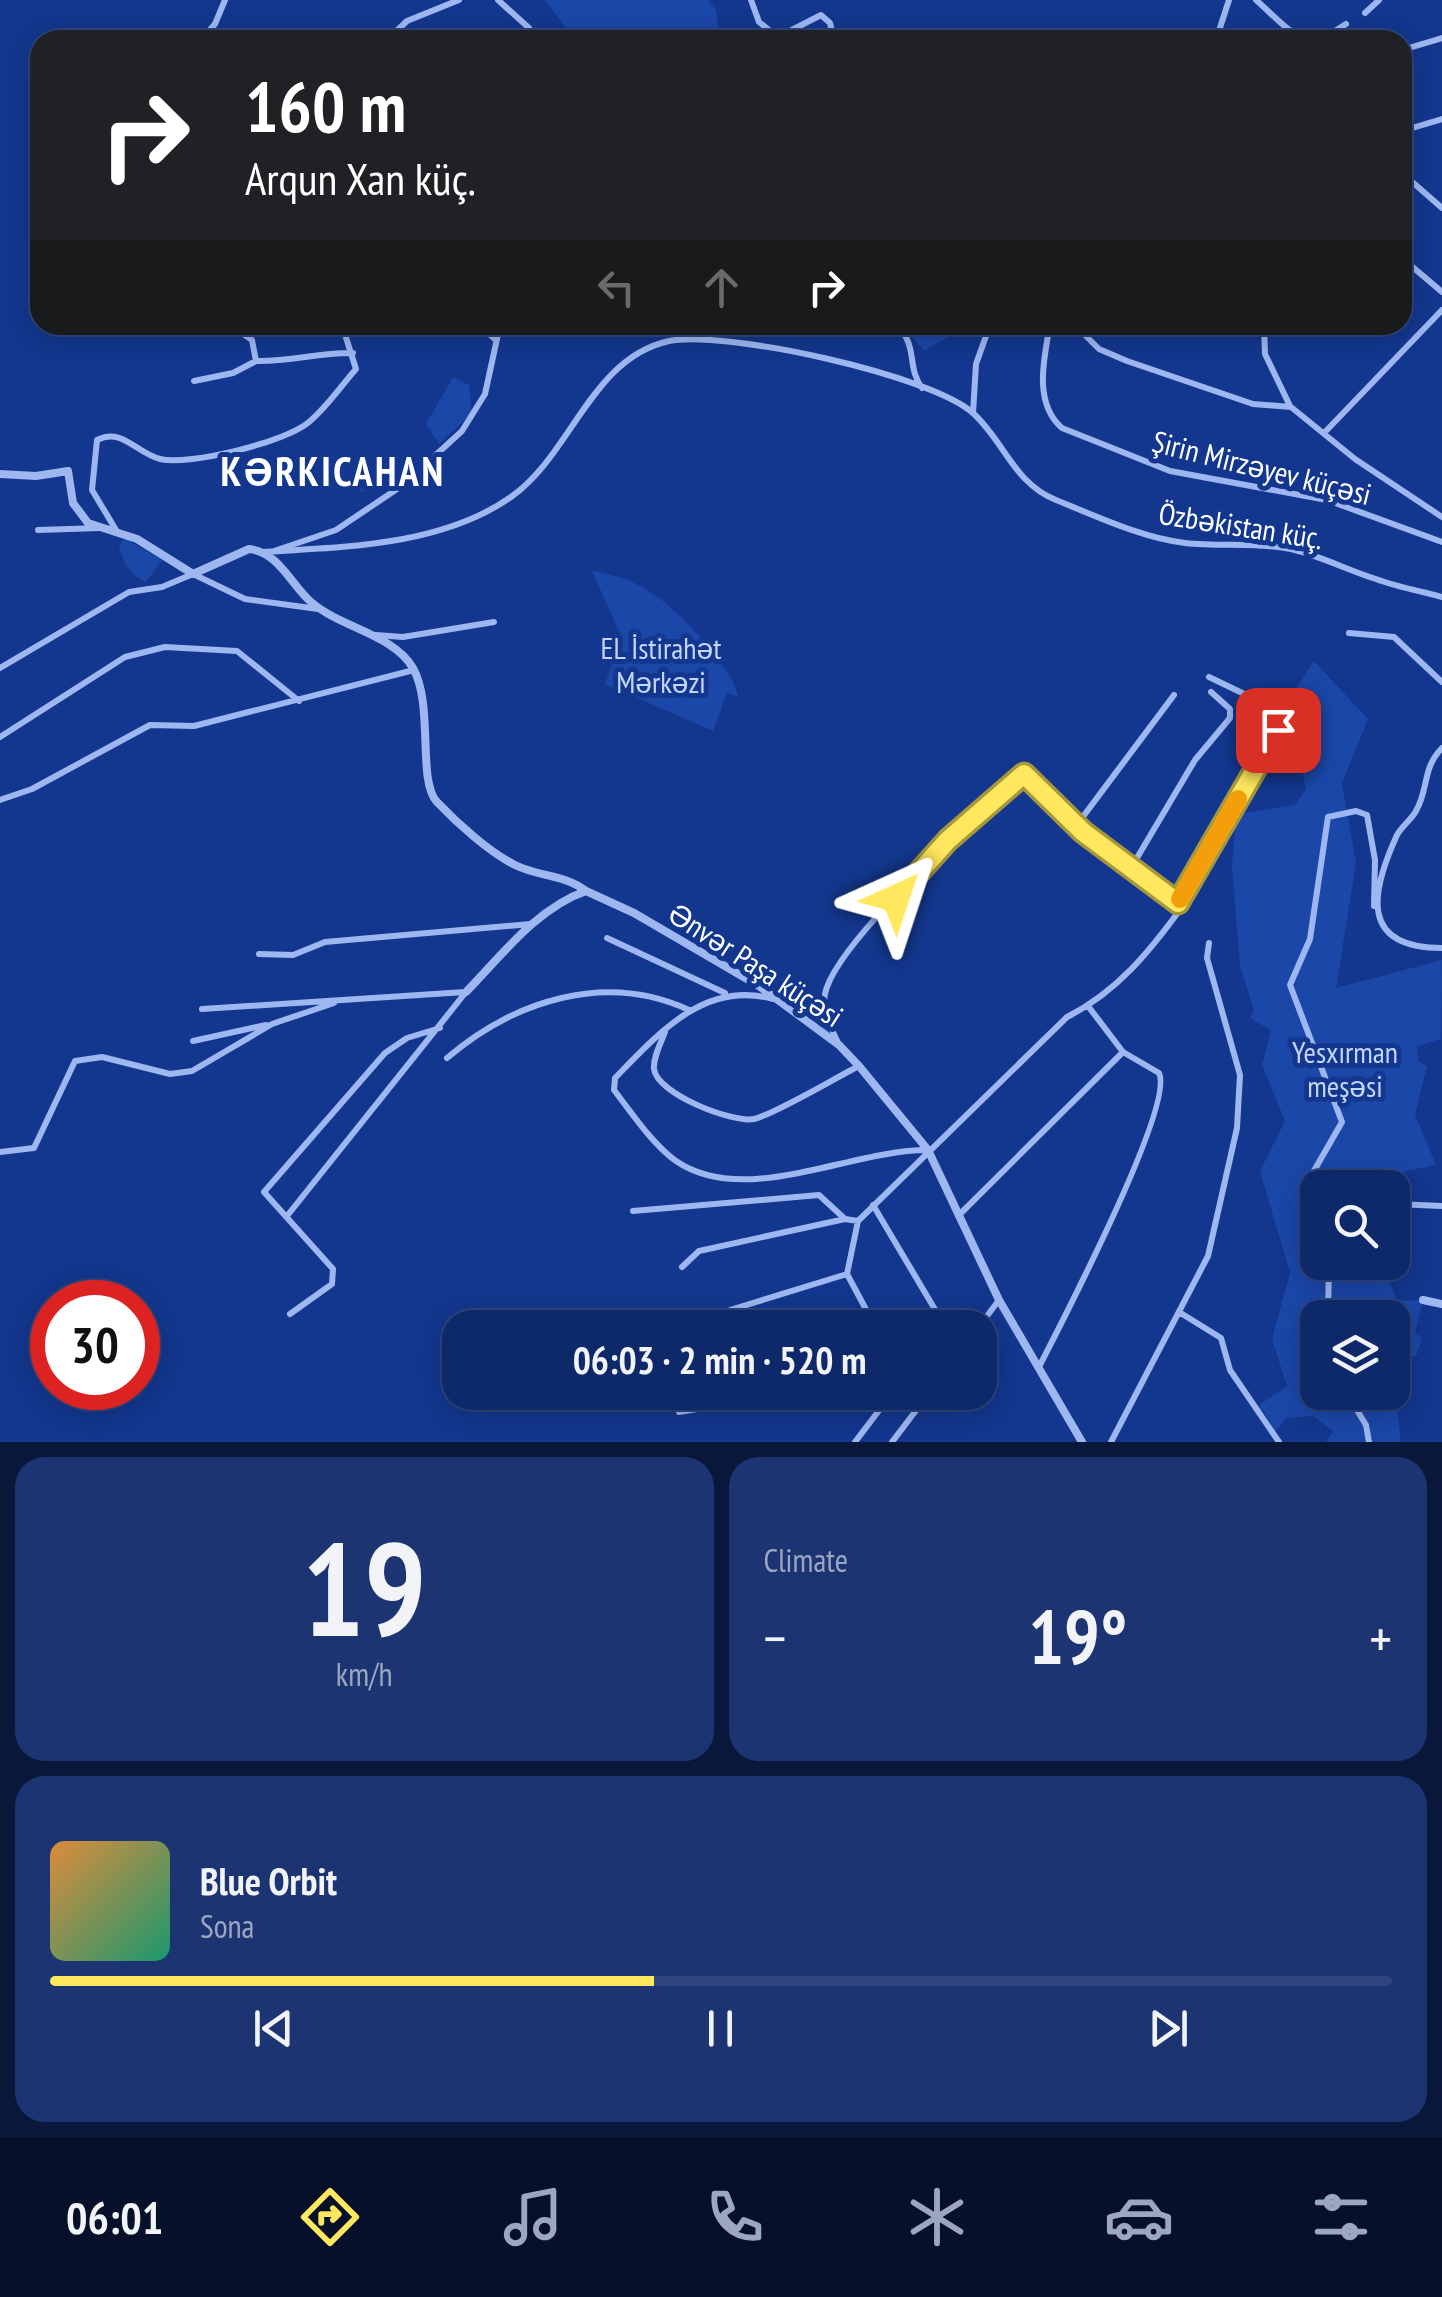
<!DOCTYPE html>
<html lang="en">
<head>
<meta charset="utf-8">
<style>
  :root { --surface:#0e296a; --page:#1c3572; --text:#f1f3f6; --muted:#9ba6c1; --line:#2e457e; --accent:#ffe85e }
  body { margin:0; font-family:"PT Sans Narrow",sans-serif; background:var(--page); color:var(--text); height:100vh; display:flex; flex-direction:column; font-size:38px; white-space:nowrap }
  * { box-sizing:border-box; margin:0 }
  p { font-size:32px; color:var(--muted) }
  .icon { flex:none; width:55px; height:55px; fill:none; stroke:currentColor; stroke-width:2; stroke-linecap:round; stroke-linejoin:round }
  .map { position:relative; height:1442px; overflow:hidden }
  .sheet { display:flex; flex-direction:column; gap:15px; padding:15px; background:#08173a; flex:1 }
  .sheet>* { flex:none }
  .top-card { position:absolute; left:30px; top:30px; width:1382px; height:305px; border-radius:30px; box-shadow:0 5px 25px #0003,0 0 0 2px var(--line); background:#202124; color:#fff; overflow:hidden }
  .buttons { position:absolute; left:1300px; top:1170px; display:grid; gap:20px }
  .buttons a { display:grid; place-items:center; width:110px; height:110px; border-radius:20px; background:var(--surface); box-shadow:0 5px 25px #0003,0 0 0 2px var(--line); font-size:50px }
  .speed { position:absolute; left:30px; top:1280px; display:flex; gap:20px; font-size:50px; font-weight:700; text-align:center }
  .speed>* { display:grid; place-content:center; width:130px; height:130px; border-radius:50%; background:var(--surface); box-shadow:0 5px 25px #0003,0 0 0 2px var(--line); line-height:1 }
  .speed .limit { border:15px solid #d22; background:#fff; color:#111 }
  .pin { position:absolute; display:grid; place-items:center; width:85px; height:85px; color:#fff; margin:-42px; border-radius:20px; box-shadow:0 5px 15px #0006 }
  .me { position:absolute; width:110px; margin:-55px; rotate:42deg; stroke-linejoin:round; filter:drop-shadow(0 0 8px #0008) }
  .turn { display:flex; align-items:center; gap:35px; height:210px; padding:0 50px; font-size:45px }
  .turn .icon { width:130px; height:130px; stroke-width:2.5 }
  .turn b { display:block; font-size:70px; line-height:85px }
  .lanes { display:flex; align-items:center; height:95px; padding:0 50px; background:#0003; justify-content:center; gap:50px; direction:ltr }
  .lanes .off { opacity:.35 }
  .big { font-size:75px; font-weight:700; line-height:1.1 }
  .sheet .card { flex:1; display:flex; flex-direction:column; justify-content:center; gap:15px; min-width:0; padding:0 35px; border-radius:30px; background:var(--page) }
  .sheet .dial { align-items:center; gap:0 }
  .dial b { font-size:130px; line-height:1 }
  .song { display:flex; align-items:center; gap:30px }
  .cover { width:120px; height:120px; border-radius:15px; background:linear-gradient(135deg,hsl(30 70% 55%),hsl(160 70% 35%)) }
  .played { height:10px; border-radius:5px; background:linear-gradient(90deg,var(--accent) 45%,var(--line) 45%) }
  .keys { display:flex; justify-content:space-around; direction:ltr }
  .heat { display:flex; justify-content:space-between; align-items:center; font-size:55px; direction:ltr }
  .sheet .tiles { flex:1; display:grid; gap:15px; grid-template-columns:1fr 1fr }
  .card:last-child { grid-column:span 2 }
  .trip { position:absolute; left:442px; top:1310px; width:555px; height:100px; border-radius:30px; background:var(--surface); box-shadow:0 5px 25px #0003,0 0 0 2px var(--line); font-weight:700; line-height:100px; text-align:center }
  .menu { display:flex; height:160px; justify-content:space-around; align-items:center; background:#06102a; color:var(--muted) }
  .menu .icon { width:70px; height:70px }
  .menu .on { color:var(--accent) }
  .menu b { font-size:45px; color:var(--text) }
  .map>svg:first-child { display:block }
</style>
</head>
<body>
<div class="map">
<svg width="1442" height="1442" viewBox="0 0 1442 1442">
  <rect width="100%" height="100%" fill="#13378e"/>
  <!-- green -->
  <path fill="#1b47a8" fill-rule="evenodd" d="M545 0H708L716 10 720 40H569V32Z
    M903 325H957L956 332 924 351Z
    M453 377 469 385 472 413 439 444 426 424Z
    M375 465 378 488 357 492 353 468Z
    M124 538 162 560 146 582C130 575 123 563 119 546Z
    M592 571C617 574 639 583 659 598 680 613 737 672 738 697L727 693 713 731 605 684 622 638Z
    M1314 661 1368 719 1342 783 1356 863 1336 988 1442 960 1441 1039 1417 1046 1418 1061 1427 1066 1415 1115 1436 1165 1376 1177 1372 1187 1318 1188V1262L1383 1263 1397 1301 1423 1300 1415 1333 1422 1338 1416 1356H1411L1405 1370H1393L1401 1442H1326L1333 1431 1313 1416 1286 1418 1276 1431 1259 1405 1287 1386 1272 1339 1290 1273 1260 1171 1285 1121 1262 1065 1271 1030 1250 1018 1254 1010 1240 966 1232 865 1236 814 1295 805 1306 789 1287 702ZM1318 1318H1392V1392H1318Z
    M768 978 777 977C797 991 823 1012 831 1035L801 1008 762 985Z"/>
  <g fill="none" stroke-linecap="round" stroke-linejoin="round">
    <!-- minor -->
    <path stroke="#9eb7f1" stroke-width="6" d="M498 0 529 28 534 40
      M751 0 759 22 774 34H784L821 15 830 23 834 40
      M1256 0C1289 29 1303 55 1346 24
      M1365 13 1379 0
      M201 40 215 24 225 0
      M387 40 407 21 459 0
      M1216 40 1229 0
      M1402 50 1442 38
      M1402 131 1442 119
      M1402 173 1442 208
      M1402 258 1442 292
      M479 325 496 340
      M897 325C919 348 906 366 922 388
      M1050 325C1044 358 1033 403 1062 428L1170 471 1327 500 1442 542
      M1075 325 1099 349 1127 361 1253 404 1291 407 1355 459 1442 517
      M1264 325 1265 354 1290 406
      M256 361C290 362 320 352 353 353
      M194 381 233 373 256 361 252 340 230 325
      M973 413 976 364 990 325
      M1325 432 1442 310
      M38 530 100 528
      M116 530 92 490 97 440C122 427 136 453 160 459 189 466 286 442 309 422 327 407 341 386 356 369L342 325
      M274 551 336 530 403 485 462 431 485 394 500 325
      M263 552C344 547 441 546 511 497 572 454 591 358 669 341 725 330 933 375 974 414 1005 443 1014 483 1056 500 1096 516 1142 538 1185 543 1220 547 1257 542 1291 549 1321 556 1347 570 1376 579 1397 587 1420 591 1442 597
      M1349 633 1394 637 1442 682
      M376 635 403 637 494 622
      M0 668 129 592 162 587 193 574 245 599 318 609
      M0 737 125 657 165 647 237 651 299 701
      M1442 748C1422 768 1429 789 1416 811 1411 820 1402 826 1397 835 1370 894 1360 948 1442 948
      M0 800 32 789 150 725 194 726 414 670
      M1076 826 1174 695
      M1131 868 1195 760 1230 718V709L1211 692
      M1177 903 1278 730 1263 703 1209 677
      M607 938 725 993
      M259 954 293 955 325 942 531 924
      M773 999C705 980 659 1033 615 1078L614 1090C631 1112 653 1145 676 1161 745 1208 849 1150 927 1150
      M202 1009 465 992
      M665 1032C661 1043 653 1057 654 1069 657 1094 732 1123 754 1119 775 1114 835 1078 859 1066
      M193 1041 266 1025
      M839 1045C832 1029 821 1012 825 994 835 942 981 813 1025 774L1076 826 1182 907C1150 951 1117 992 1067 1017L858 1221 847 1274 876 1328
      M447 1058C514 1001 605 971 689 1010
      M0 1152 34 1148 75 1061 102 1057 170 1074 192 1071 272 1024 334 1003
      M1394 1204 1442 1206
      M873 1205 946 1328
      M633 1211 819 1195 845 1219
      M287 1216 466 992
      M958 1216 1123 1052 1088 1006
      M1318 1223 1307 1183 1342 1122 1290 985 1310 939 1328 817 1356 811 1367 815 1375 860 1374 906
      M682 1267 699 1251 845 1219 858 1221
      M730 1310 847 1274
      M1179 1312 1221 1338 1230 1370 1279 1442
      M290 1314 332 1284 333 1269 264 1192 385 1053 407 1038 440 1028
      M1328 1318 1329 1262
      M841 1328 871 1319
      M978 1328 999 1300
      M1039 1367C1061 1324 1175 1105 1159 1073L1123 1052
      M1346 1392 1366 1425 1369 1442
      M679 1412 801 1392
      M855 1442 893 1392
      M892 1442 930 1392
      M1111 1442 1208 1256 1237 1128 1240 1075 1207 958 1209 943"/>
    <!-- tertiary -->
    <path stroke="#9eb7f1" stroke-width="8" d="M0 474 36 476 68 471 73 503 88 523 137 539 193 574 249 549C279 552 291 585 311 602 341 628 393 634 413 668 434 705 417 781 437 802 457 823 489 852 515 865 539 877 564 874 586 891
      M466 992C501 956 537 908 586 891L634 913 759 986 839 1045 859 1066 928 1150 999 1300 1082 1442
      M1423 1300 1442 1304"/>
  </g>
  <g fill="none" stroke-linecap="round" stroke-linejoin="round">
    <defs>
      <path id="route" d="M896 898 948 840 1024 774 1083 832 1178 903 1278 730"/>
    </defs>
    <!-- route casing -->
    <use href="#route" stroke="#a6973d" stroke-width="25"/>
    <!-- route -->
    <use href="#route" stroke="#ffe85e" stroke-width="18"/>
    <!-- slow -->
    <path stroke="#f59e0b" stroke-width="18" d="M1180 899 1238 799"/>
  </g>
  <g text-anchor="middle" dominant-baseline="central" stroke-width="10" stroke-linejoin="round" paint-order="stroke">
    <!-- street labels -->
    <g font-size="30" fill="#fff" stroke="#13378e">
      <text transform="translate(1262 467) rotate(14)">Şirin Mirzəyev küçəsi</text>
      <text transform="translate(1241 525) rotate(9)">Özbəkistan küç.</text>
      <text transform="translate(756 964) rotate(33)">Ənvər Paşa küçəsi</text>
    </g>
    <!-- park labels -->
    <g font-size="30" fill="#c5d6fc" stroke="#13378e">
      <text x="661" y="647">EL İstirahət<tspan x="661" dy="34">Mərkəzi</tspan></text>
      <text x="1345" y="1051">Yesxırman<tspan x="1345" dy="34">meşəsi</tspan></text>
    </g>
    <!-- district labels -->
    <g font-size="40" font-weight="bold" letter-spacing="2.5" fill="#fff" stroke="#13378e">
      <text x="333" y="471">KƏRKICAHAN</text>
    </g>
  </g>
</svg>
<div class="buttons">
<a><svg class="icon" aria-label="search" viewBox="0 0 24 24"><circle cx="10" cy="10" r="6"/><path d="M15 15l6 6"/></svg></a>
<a><svg class="icon" aria-label="layers" viewBox="0 0 24 24"><path d="M12 4l9 5-9 5-9-5zM3 14l9 5 9-5"/></svg></a>
</div>
<div class="speed"><div class="limit">30</div></div>
<div class="pin" style="left:1278px;top:730px;background:#d93025"><svg class="icon" aria-label="arrive" viewBox="0 0 24 24"><path d="M6 21V4h12l-3 4 3 4H6"/></svg></div>
<svg class="me" style="left:896px;top:898px" viewBox="-20 -20 40 40"><path d="M0-17L14 15 0 8-14 15z" fill="#ffe85e" stroke="#fff" stroke-width="4"/></svg>
<div class="trip">06:03 · 2 min · 520 m</div>
<div class="top-card">
<div class="turn"><svg class="icon" aria-label="right" viewBox="0 0 24 24"><path d="M7 20v-9h11M14 6l5 5-5 5"/></svg><div><b>160 m</b>Arqun Xan küç.</div></div>
<div class="lanes"><svg class="icon off" aria-label="left" viewBox="0 0 24 24"><path d="M17 20v-9H6M10 6l-5 5 5 5"/></svg><svg class="icon off" aria-label="ahead" viewBox="0 0 24 24"><path d="M12 20V5M6 11l6-6 6 6"/></svg><svg class="icon" aria-label="right" viewBox="0 0 24 24"><path d="M7 20v-9h11M14 6l5 5-5 5"/></svg></div>
</div>
</div>
<section class="sheet">
<div class="tiles">
<div class="card dial"><b>19</b><p>km/h</p></div>
<div class="card"><p>Climate</p>
<div class="heat"><a>−</a><b class="big">19°</b><a>+</a></div>
</div>
<div class="card">
<div class="song"><i class="cover"></i><div><b>Blue Orbit</b><p>Sona</p></div></div>
<div class="played"></div>
<div class="keys"><svg class="icon" aria-label="previous" viewBox="0 0 24 24"><path d="M18 5L8 12l10 7zM5 5v14"/></svg><svg class="icon" aria-label="pause" viewBox="0 0 24 24"><path d="M8 5v14M16 5v14"/></svg><svg class="icon" aria-label="next" viewBox="0 0 24 24"><path d="M6 5l10 7-10 7zM19 5v14"/></svg></div>
</div>
</div>
</section>
<nav class="menu">
<b>06:01</b>
<svg class="icon on" aria-label="directions" viewBox="0 0 24 24"><path d="M12 3l9 9-9 9-9-9zM9 14v-3h6M13 9l2 2-2 2"/></svg>
<svg class="icon" aria-label="music" viewBox="0 0 24 24"><path d="M9 18V5l10-2v13"/><circle cx="6" cy="18" r="3"/><circle cx="16" cy="16" r="3"/></svg>
<svg class="icon" aria-label="phone" viewBox="0 0 24 24"><path d="M5 4h4l2 5-3 2q2 4 5 5l2-3 5 2v4C11 20 4 13 5 4z"/></svg>
<svg class="icon" aria-label="climate" viewBox="0 0 24 24"><path d="M12 3v18M4 7l16 10M4 17L20 7"/></svg>
<svg class="icon" aria-label="car" viewBox="0 0 24 24"><path d="M5 17H2v-5l4-1 3-4h7l3 4 3 1v5h-3M9 17h6M6 11h13"/><circle cx="7" cy="17" r="2"/><circle cx="17" cy="17" r="2"/></svg>
<svg class="icon" aria-label="filters" viewBox="0 0 24 24"><path d="M4 7h16M4 17h16"/><circle cx="9" cy="7" r="2"/><circle cx="15" cy="17" r="2"/></svg>
</nav>
</body>
</html>
